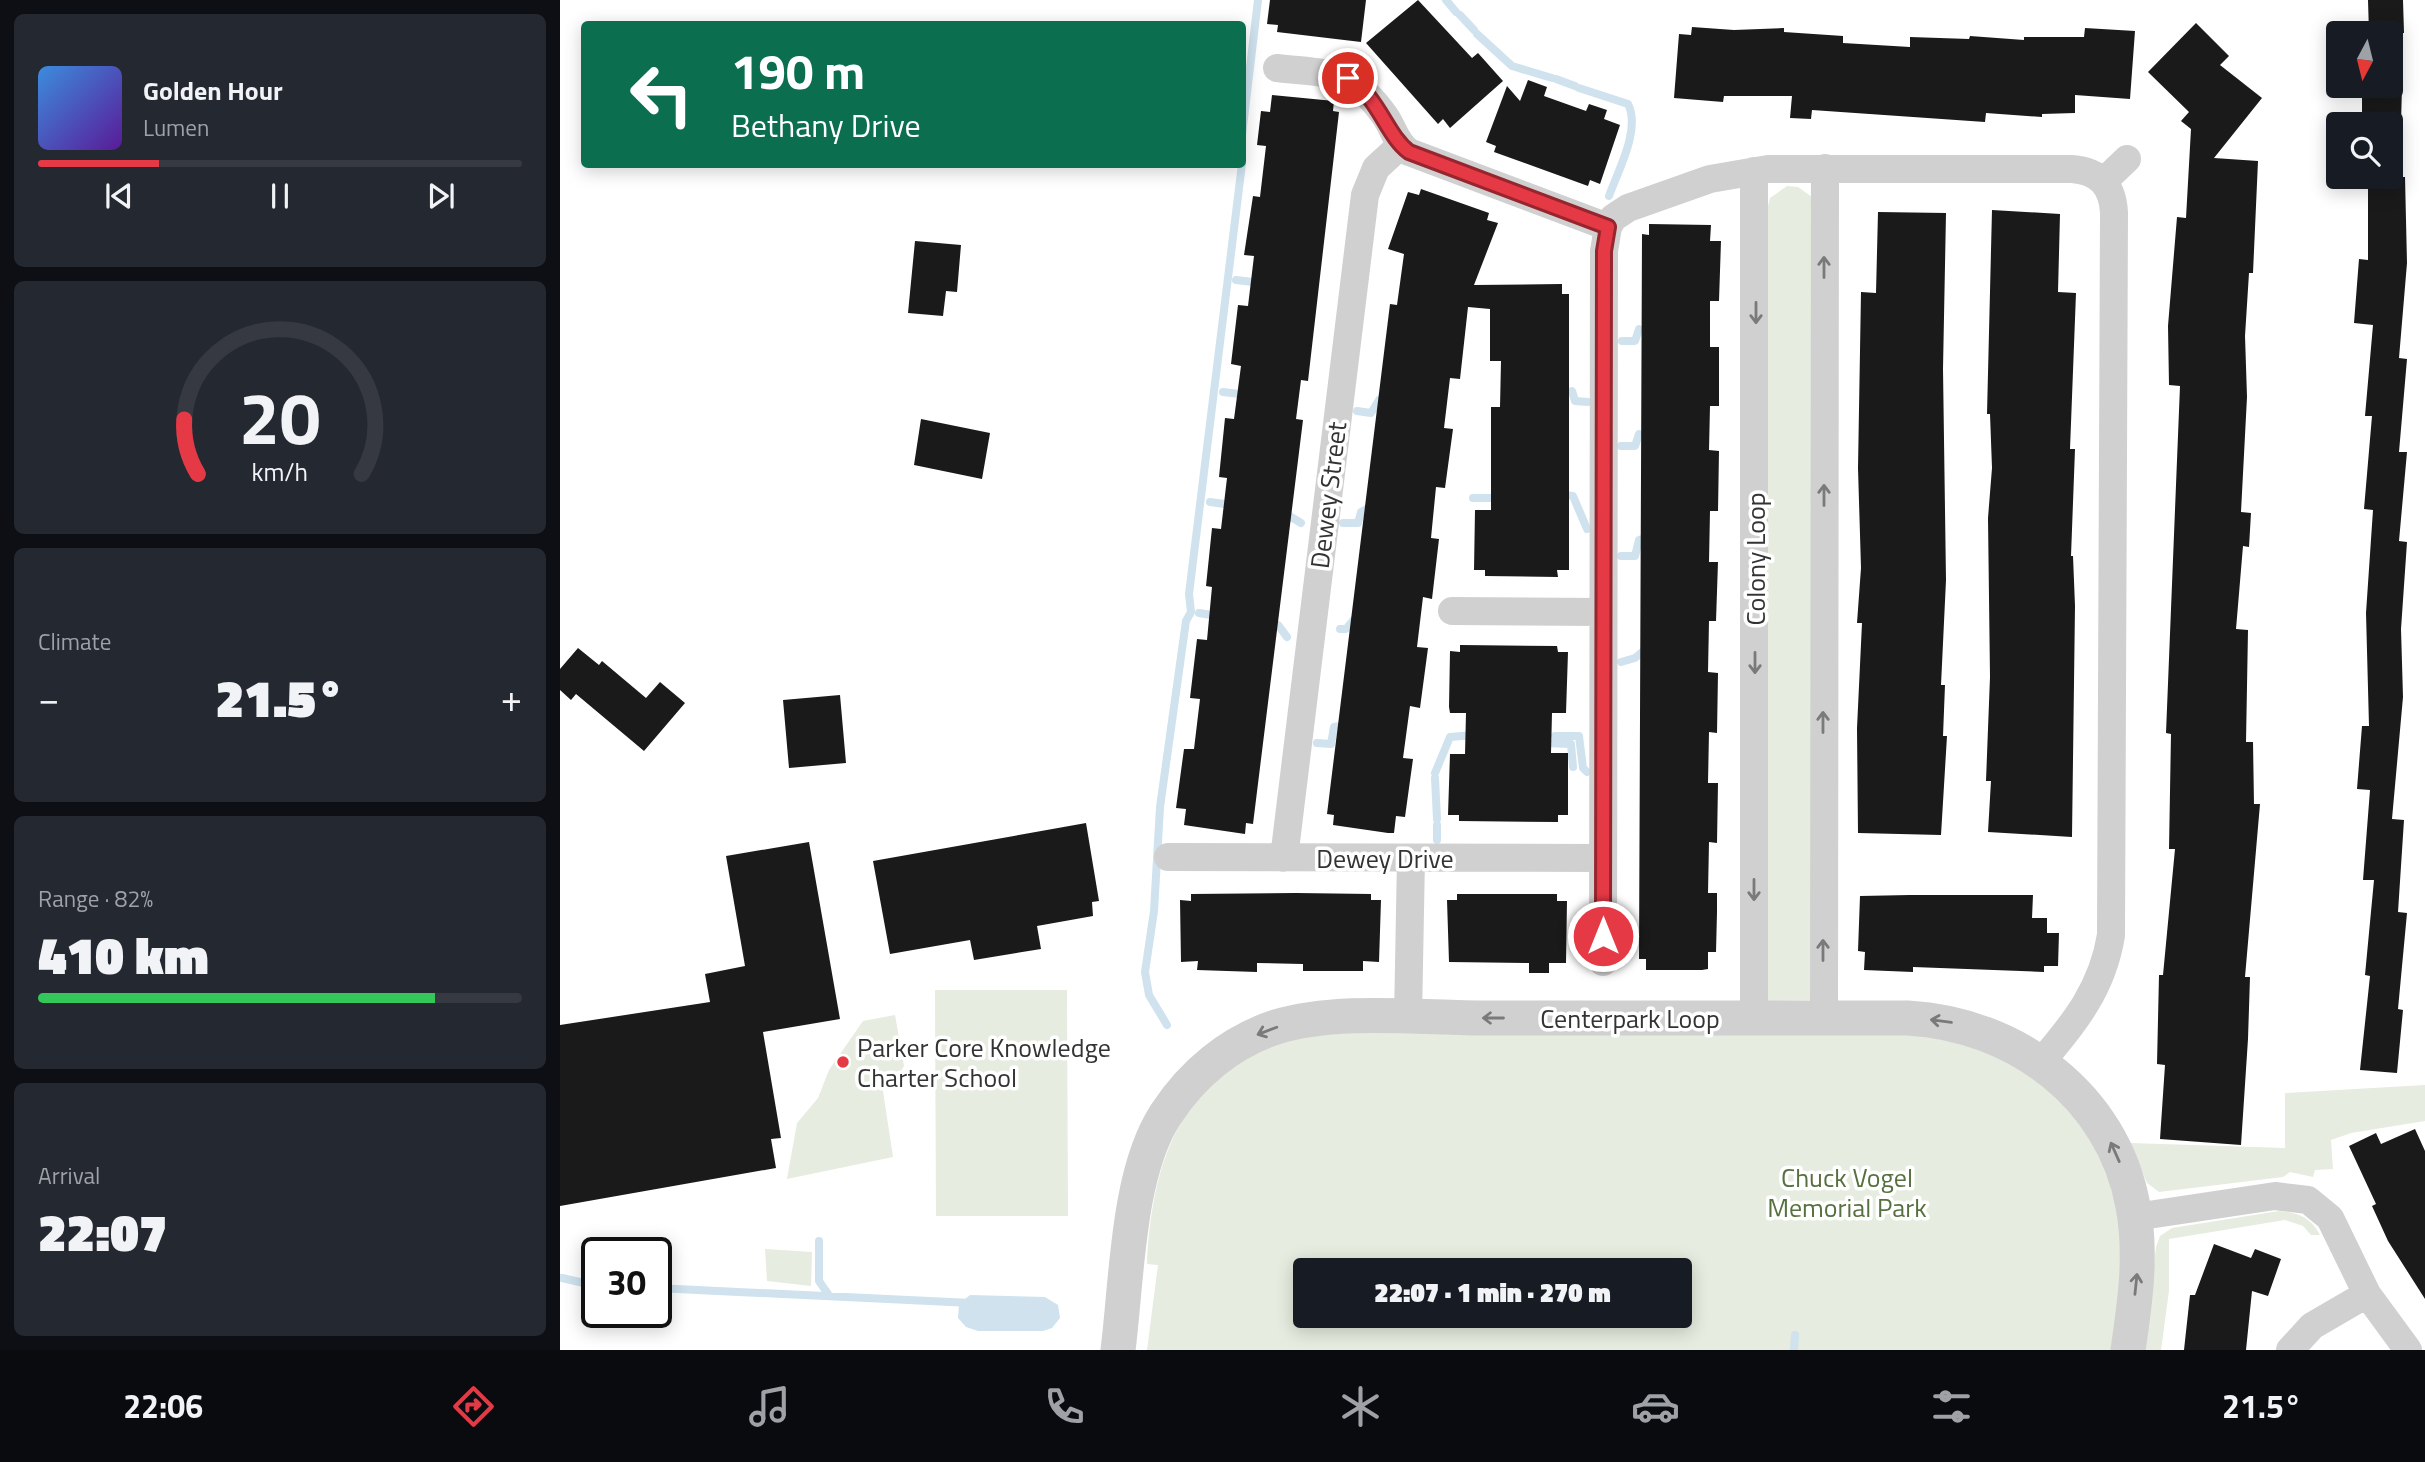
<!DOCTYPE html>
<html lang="en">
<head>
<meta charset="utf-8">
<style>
  :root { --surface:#171b24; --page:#242831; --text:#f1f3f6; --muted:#9ea1a6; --line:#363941; --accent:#e63946 }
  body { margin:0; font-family:"Titillium Web",sans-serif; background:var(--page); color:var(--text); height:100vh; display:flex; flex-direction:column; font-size:26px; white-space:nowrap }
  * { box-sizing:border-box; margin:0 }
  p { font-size:23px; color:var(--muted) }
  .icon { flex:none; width:38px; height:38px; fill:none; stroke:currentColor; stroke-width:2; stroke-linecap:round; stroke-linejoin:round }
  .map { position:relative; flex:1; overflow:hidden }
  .panel { display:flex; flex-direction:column; gap:14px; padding:14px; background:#0d0f14; width:560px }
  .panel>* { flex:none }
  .guide { position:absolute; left:21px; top:21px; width:665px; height:147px; border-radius:7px; box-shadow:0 4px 18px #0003; background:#0b6e4f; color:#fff; overflow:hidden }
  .needle { width:46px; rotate:187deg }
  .controls { position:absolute; left:1766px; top:21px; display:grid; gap:14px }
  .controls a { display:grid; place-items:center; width:77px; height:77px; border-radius:7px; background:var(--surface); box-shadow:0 4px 18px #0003; font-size:35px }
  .speed { position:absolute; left:21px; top:1237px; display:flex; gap:14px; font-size:35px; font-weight:700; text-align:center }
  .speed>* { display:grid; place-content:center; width:91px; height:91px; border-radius:50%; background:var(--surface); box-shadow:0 4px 18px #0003; line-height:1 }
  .speed .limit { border:4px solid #111; border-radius:10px; background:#fff; color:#111 }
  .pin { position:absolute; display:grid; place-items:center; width:60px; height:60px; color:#fff; margin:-30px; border:4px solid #fff; border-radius:50%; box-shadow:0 2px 7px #0007 }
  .me { position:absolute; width:77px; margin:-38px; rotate:0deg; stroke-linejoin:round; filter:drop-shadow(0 0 5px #0008) }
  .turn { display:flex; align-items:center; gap:24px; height:147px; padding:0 35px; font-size:32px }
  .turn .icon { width:91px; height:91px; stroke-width:2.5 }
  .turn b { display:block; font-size:49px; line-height:60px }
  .big { font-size:52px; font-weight:800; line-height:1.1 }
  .panel .card { flex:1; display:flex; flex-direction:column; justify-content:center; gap:10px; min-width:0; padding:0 24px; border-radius:10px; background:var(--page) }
  .panel .dial { align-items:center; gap:0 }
  .dial svg { height:182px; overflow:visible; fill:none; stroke:var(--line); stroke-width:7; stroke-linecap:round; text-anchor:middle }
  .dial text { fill:var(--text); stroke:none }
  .song { display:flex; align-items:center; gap:21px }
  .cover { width:84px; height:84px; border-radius:10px; background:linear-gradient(135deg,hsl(210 70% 55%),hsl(270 70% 35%)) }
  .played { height:7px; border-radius:4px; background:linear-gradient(90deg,var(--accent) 25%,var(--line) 25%) }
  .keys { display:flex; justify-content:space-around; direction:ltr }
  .heat { display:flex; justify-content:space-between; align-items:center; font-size:38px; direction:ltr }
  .charge { height:10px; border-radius:5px; background:linear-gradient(90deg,#34c759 82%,var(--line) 0) }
  .trip { position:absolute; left:733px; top:1258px; width:399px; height:70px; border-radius:7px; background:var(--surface); box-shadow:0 4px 18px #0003; font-weight:800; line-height:70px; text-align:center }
  .tabs { display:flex; height:112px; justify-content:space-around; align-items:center; background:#090b0e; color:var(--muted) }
  .tabs .icon { width:49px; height:49px }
  .tabs .on { color:var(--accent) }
  .tabs b { font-size:32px; color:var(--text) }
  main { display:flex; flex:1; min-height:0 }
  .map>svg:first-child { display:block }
</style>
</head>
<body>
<main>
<section class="panel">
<div class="card">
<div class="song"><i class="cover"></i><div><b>Golden Hour</b><p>Lumen</p></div></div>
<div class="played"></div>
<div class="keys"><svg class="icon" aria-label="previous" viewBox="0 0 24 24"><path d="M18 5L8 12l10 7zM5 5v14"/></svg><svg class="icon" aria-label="pause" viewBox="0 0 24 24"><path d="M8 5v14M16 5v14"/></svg><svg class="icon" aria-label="next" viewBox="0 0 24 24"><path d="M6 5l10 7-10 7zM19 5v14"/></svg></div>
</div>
<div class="card dial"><svg viewBox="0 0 100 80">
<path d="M14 69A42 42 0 1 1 86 69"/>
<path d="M14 69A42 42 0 0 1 8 45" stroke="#e63946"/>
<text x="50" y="56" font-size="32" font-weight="700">20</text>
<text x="50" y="72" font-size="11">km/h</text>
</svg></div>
<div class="card"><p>Climate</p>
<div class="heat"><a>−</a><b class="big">21.5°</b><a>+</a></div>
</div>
<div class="card"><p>Range · 82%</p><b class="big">410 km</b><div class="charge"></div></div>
<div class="card"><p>Arrival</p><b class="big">22:07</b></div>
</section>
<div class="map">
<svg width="1865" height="1350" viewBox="0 0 1865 1350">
  <rect width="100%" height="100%" fill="#fff"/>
  <!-- green -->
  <path fill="#e6ecdf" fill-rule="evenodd" d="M1227 186 1238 187 1252 197 1254 1000 1206 1001 1207 210 1210 198Z
    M375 990H507L508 1216H376Z
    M335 1015 344 1066 341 1071 324 1073 321 1078 333 1157 227 1179 237 1123 258 1098 269 1070 303 1021Z
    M784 1033 1341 1034C1470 1043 1556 1123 1562 1255 1564 1285 1555 1320 1551 1350H587L598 1265 587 1264C592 1159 622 1073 731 1040 747 1035 767 1035 784 1033ZM746 1270H1120V1316H746Z
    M1865 1085V1121L1791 1133 1771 1140 1773 1169 1755 1170 1753 1177 1730 1172 1723 1177 1599 1192 1587 1183 1570 1143 1725 1148V1093Z
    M1719 1211C1739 1213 1750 1217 1760 1235H1751L1743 1226 1725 1220 1609 1239V1291L1601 1350H1584L1596 1247 1600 1236 1612 1228Z
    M205 1249 252 1252 251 1286 207 1281Z"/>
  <!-- water -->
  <path fill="#cfe2ee" d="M410 1295 485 1297 498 1305 500 1318 492 1328 483 1331H418L406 1327 398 1318 399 1304Z"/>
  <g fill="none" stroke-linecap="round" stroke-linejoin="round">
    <!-- stream -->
    <path stroke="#cfe2ee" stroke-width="8" d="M886 0 896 12
      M900 15 914 30
      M917 34 952 66 992 78
      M996 79 1015 86
      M1019 88 1068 104C1081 129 1058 171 1049 196
      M682 135 698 0
      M676 280 701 283
      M1062 341H1075L1079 329
      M1012 391 1015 401 1028 402
      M663 392 688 395
      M797 411 811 413 819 400 826 396
      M1061 446H1075L1079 434
      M999 494 1013 496 1027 529
      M913 498H941
      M650 502 672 505
      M723 512 741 523
      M783 523H798L801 512 812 506
      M1061 556H1075L1079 540 1091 536
      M639 613 657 616
      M708 622 718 625 727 637
      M780 629H786L796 617
      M1061 662 1075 658 1087 648
      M995 736H1019L1023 768 1027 772
      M757 743 771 744 774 727 786 725
      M984 743 1011 744 1013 767
      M875 773 890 737 914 735
      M875 778 877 819
      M877 840V825
      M607 1025 589 995 585 972 594 911 600 807 626 621 631 612 629 594 682 164
      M259 1241V1281L268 1294
      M2 1278 37 1286
      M96 1288 411 1303
      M1234 1350 1235 1335"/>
  </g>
  <!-- building -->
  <path fill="#1a1a1a" d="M710 0H806L801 42 717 32 718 25 707 24Z
    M858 0 912 58 918 53 943 81 890 128 883 119 878 124 806 43Z
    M1808 0H1843L1844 33H1809Z
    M1636 23 1669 56 1660 65 1702 98 1654 158 1698 161 1693 273H1689L1685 336 1687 397 1681 512 1691 513 1689 547 1683 546 1676 629 1688 630 1686 742H1693L1694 804H1700L1685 977H1690L1688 1039 1681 1145 1600 1139 1605 1065 1597 1064 1599 975H1603L1615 849H1609L1611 734 1606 733 1620 386 1609 385 1608 326 1617 217 1626 218 1631 129 1621 121 1629 112 1588 72Z
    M1132 27 1174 30 1224 28V32L1283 36V43L1350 47V37L1409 39 1410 36 1464 40V37H1524L1525 28 1575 31 1570 99 1515 95V113L1482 114V117L1426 113 1425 122 1252 110 1251 119 1230 118 1232 96H1164L1163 102 1114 98 1119 34 1131 35Z
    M968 80 987 87 984 96 1026 111 1029 104 1047 110 1044 119 1060 125 1040 184 1030 180 1028 186 934 152 936 146 926 142 947 86 960 101Z
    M1802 86H1842L1841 124H1802Z
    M712 95 774 101 773 111 779 112 748 381 741 380 736 419 743 420 693 824 686 823 685 834 624 825 626 809 616 808 624 749H634L640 699 630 698 637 639 647 640 652 587 646 586 652 528 661 529 667 478 659 477 665 418 674 419 681 366 671 364 678 305 688 306 694 256 684 255 693 196 700 197 706 146 697 145 701 111 710 112Z
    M1808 177H1845L1847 263 1839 358 1847 359 1839 452H1847L1839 541 1847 542 1841 629 1843 697 1832 819 1844 820 1838 912 1847 913 1838 1009 1843 1010 1837 1073 1800 1070 1810 976 1805 975 1814 880H1803L1810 790 1797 789 1802 726H1809L1806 613 1813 510 1804 509 1812 416H1805L1813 325 1794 323 1799 259 1808 260Z
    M861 189 929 213 927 220 938 223 914 285 1002 284V294H1009V570H997L998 577 925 576V570H914L915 510H931V407H940L941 361H930V309L908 307 900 379 890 378 884 428 893 429 885 488 876 487 871 538 879 539 872 599 863 597 857 647 868 648 860 708 850 706 843 758 853 759 845 817 836 816 834 833H828L773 825 774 815 767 814 830 304 837 305 844 254 828 249 848 192 859 195Z
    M1432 210 1500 214 1498 292 1516 293 1510 449H1515L1511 556H1513L1515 606 1512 837 1428 832 1431 781H1426L1430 677 1428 518 1432 468 1430 414H1427Z
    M1318 212 1386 213 1383 369 1386 580 1381 685H1385L1383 736H1387L1381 835 1298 833 1297 728 1302 623H1297L1301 568 1298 468 1301 292 1316 293Z
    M1089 224 1151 225 1150 241H1161L1159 301H1150V347H1159V406H1150L1149 450 1159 451 1158 511H1150L1149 562H1158L1156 621H1149L1148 672 1158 673 1157 733 1149 732 1148 783H1158L1157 843 1149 842 1148 893H1157V912L1156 952H1148V969L1142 970H1086V959H1079L1082 234 1089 235Z
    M355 241 401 245 397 292 386 291 383 316 348 313Z
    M361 419 430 433 422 479 354 465Z
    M900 645 997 646 998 652H1008L1006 713H992L991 753H1008V815H998V822L899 821V815H888L890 754H905L906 713H890L889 707 890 651 900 652Z
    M18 648 39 665 42 661 86 698 100 682 125 703 84 751 16 694 11 700 0 690V669Z
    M280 695 286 763 229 768 223 700Z
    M526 823 539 901 532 902 533 916 477 926 481 949 414 960 410 940 330 954 313 861Z
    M249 842 280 1019 203 1032 221 1138 211 1139 216 1168 0 1206V1025L150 1002 145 974 185 966 166 856Z
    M736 893 811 894V900H821L819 962 803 961V971H743V964L697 963V972L637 970 638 961 621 962 620 900 631 901V894Z
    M897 894H997V901H1007L1006 963H989V973H969V963L889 962 887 900H897Z
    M1350 895H1473L1472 918H1487V933H1499L1498 966H1484V972L1353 967V972L1304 970 1305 952 1298 951 1300 896Z
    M1855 1129 1865 1151V1299L1828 1241 1812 1206 1816 1204 1789 1146 1816 1133 1821 1144Z
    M1654 1244 1691 1258 1695 1249 1721 1259 1708 1296 1692 1291 1686 1350H1624L1630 1295H1635Z"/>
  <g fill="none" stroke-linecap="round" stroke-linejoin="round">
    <!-- minor -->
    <path stroke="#d0d0d0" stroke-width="28" d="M717 68C769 74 792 69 825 116 834 129 836 143 849 152L1048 227 1053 218 1068 208 1150 179 1208 169H1512C1539 171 1553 186 1554 213L1551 935C1543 987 1515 1023 1481 1062
      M1544 181 1567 159
      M892 611 1043 612
      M608 857 1043 858
      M724 858 805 195 816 168 841 145
      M1043 962 1044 251 1048 227
      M848 1018 851 858
      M1194 1018V171
      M1264 1018 1265 168
      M1575 1217 1715 1196 1748 1200 1770 1218 1807 1294 1848 1350
      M1730 1350 1752 1326 1807 1294"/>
    <!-- tertiary -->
    <path stroke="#d0d0d0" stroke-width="35" d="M558 1350C567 1280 567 1173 606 1114 632 1074 670 1042 716 1027 778 1008 861 1018 926 1018 1067 1018 1207 1018 1348 1018 1456 1024 1553 1096 1573 1206 1582 1254 1575 1303 1568 1350"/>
  </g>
  <!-- one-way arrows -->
  <defs><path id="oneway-shaft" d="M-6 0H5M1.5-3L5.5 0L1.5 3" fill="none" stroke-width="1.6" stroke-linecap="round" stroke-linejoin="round" transform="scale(1.75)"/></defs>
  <g stroke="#7a7a7a">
    <use href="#oneway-shaft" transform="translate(1264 267) rotate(-90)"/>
    <use href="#oneway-shaft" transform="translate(1196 313) rotate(90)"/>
    <use href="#oneway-shaft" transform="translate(1264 495) rotate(-90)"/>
    <use href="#oneway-shaft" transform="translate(1195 663) rotate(90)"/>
    <use href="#oneway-shaft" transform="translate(1263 722) rotate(-90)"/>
    <use href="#oneway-shaft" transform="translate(1194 890) rotate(90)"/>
    <use href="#oneway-shaft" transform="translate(1263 950) rotate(-90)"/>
    <use href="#oneway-shaft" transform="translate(933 1018) rotate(-180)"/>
    <use href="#oneway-shaft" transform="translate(1381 1021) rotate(-172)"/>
    <use href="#oneway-shaft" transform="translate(707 1031) rotate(159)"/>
    <use href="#oneway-shaft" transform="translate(1555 1152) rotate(-114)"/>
    <use href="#oneway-shaft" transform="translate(1576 1284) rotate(-84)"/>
  </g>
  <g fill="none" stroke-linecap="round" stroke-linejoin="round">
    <defs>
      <path id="route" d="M788 78C819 97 826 135 849 152L1048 227 1044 251 1043 936"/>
    </defs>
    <!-- route casing -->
    <use href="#route" stroke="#96252e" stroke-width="18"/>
    <!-- route -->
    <use href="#route" stroke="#e63946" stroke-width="12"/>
  </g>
  <!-- markers -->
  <circle fill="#e63946" stroke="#fff" stroke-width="2.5" cx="283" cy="1062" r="7"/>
  <g text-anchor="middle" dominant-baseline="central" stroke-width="7" stroke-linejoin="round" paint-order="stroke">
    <!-- street labels -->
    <g font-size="26" fill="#333" stroke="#fff">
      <text transform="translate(768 495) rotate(-83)">Dewey Street</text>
      <text transform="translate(1195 559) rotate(-90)">Colony Loop</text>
      <text x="825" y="858">Dewey Drive</text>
      <text x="1070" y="1018">Centerpark Loop</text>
    </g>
    <!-- poi labels -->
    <g font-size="26" fill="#333" stroke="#fff" text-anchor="start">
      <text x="297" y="1047">Parker Core Knowledge<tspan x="297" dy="30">Charter School</tspan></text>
    </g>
    <!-- park labels -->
    <g font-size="26" fill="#56703f" stroke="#fff">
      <text x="1287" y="1177">Chuck Vogel<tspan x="1287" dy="30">Memorial Park</tspan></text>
    </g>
  </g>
</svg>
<div class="controls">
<a><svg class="needle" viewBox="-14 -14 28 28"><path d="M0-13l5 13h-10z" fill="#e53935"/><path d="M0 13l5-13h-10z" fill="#9ea1a6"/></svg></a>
<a><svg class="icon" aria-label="search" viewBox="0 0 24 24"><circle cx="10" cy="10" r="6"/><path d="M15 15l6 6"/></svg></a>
</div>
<div class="speed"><div class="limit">30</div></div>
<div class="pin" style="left:788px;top:78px;background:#d93025"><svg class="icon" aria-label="arrive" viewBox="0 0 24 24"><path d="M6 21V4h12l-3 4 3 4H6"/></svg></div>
<svg class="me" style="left:1043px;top:936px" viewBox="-20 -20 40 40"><circle r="17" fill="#e63946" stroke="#fff" stroke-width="3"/><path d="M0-11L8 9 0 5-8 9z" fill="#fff"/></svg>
<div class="trip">22:07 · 1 min · 270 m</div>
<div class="guide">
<div class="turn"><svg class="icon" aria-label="left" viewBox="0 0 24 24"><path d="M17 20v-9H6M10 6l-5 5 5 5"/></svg><div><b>190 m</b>Bethany Drive</div></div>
</div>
</div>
</main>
<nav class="tabs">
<b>22:06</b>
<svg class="icon on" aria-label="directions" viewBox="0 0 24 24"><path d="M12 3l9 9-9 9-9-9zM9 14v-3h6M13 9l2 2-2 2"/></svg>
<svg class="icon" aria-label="music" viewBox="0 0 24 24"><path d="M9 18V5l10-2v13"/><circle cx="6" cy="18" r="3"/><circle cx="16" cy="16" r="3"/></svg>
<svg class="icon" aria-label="phone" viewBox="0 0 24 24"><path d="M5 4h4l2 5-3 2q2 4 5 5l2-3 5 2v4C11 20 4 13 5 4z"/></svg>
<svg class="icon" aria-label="climate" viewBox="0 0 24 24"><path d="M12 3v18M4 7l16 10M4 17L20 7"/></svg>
<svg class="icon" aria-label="car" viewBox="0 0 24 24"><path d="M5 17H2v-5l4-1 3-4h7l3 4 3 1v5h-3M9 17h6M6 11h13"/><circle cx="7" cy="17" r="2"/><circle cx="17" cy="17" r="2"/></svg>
<svg class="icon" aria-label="filters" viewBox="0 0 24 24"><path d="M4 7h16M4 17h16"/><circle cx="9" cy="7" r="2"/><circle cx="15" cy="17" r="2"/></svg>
<b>21.5°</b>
</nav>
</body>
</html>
